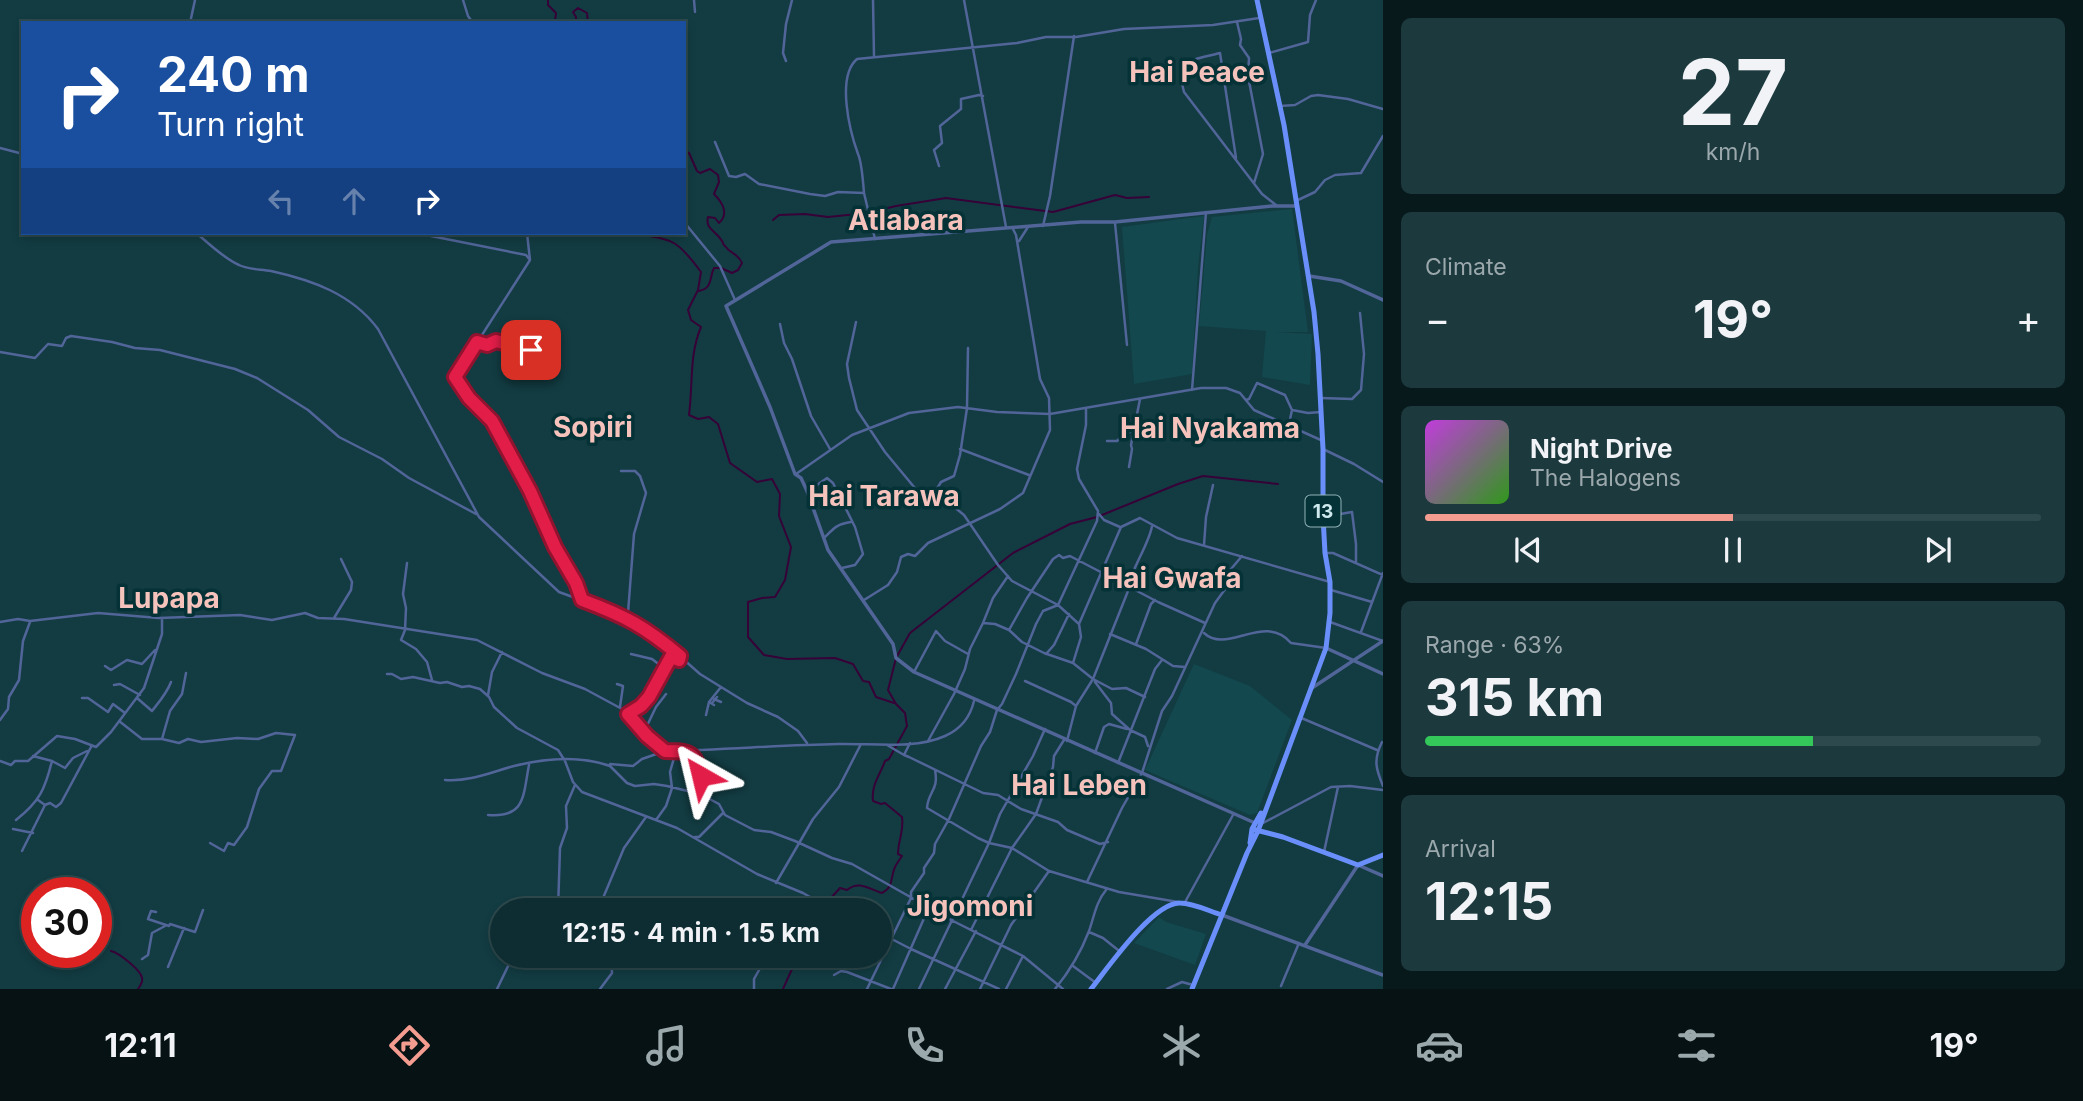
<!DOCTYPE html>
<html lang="en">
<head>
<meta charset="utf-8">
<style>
  :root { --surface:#0e2d32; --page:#1c393e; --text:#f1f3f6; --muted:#9ba8ac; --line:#2e494d; --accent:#f59c91 }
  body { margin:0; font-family:Inter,sans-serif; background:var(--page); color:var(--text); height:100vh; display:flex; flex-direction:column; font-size:26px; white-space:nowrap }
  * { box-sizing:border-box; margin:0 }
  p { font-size:23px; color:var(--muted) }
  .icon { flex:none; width:38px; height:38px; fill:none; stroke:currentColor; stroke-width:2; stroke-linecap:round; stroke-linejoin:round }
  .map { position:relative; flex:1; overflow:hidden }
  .panel { display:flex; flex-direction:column; gap:18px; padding:18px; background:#08191c; width:700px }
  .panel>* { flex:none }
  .top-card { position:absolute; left:21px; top:21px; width:665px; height:214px; border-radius:0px; box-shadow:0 4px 10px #0003,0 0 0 2px var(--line); background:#1a4fa0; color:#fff; overflow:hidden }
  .speed { position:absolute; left:21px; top:877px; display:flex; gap:14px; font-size:35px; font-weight:700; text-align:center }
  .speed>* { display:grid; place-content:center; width:91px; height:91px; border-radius:50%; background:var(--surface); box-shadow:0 4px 10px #0003,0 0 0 2px var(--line); line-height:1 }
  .speed .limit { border:10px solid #d22; background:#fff; color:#111 }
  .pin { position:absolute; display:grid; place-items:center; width:60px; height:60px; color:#fff; margin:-30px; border-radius:14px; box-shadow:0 4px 10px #0006 }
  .me { position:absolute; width:77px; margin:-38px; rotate:323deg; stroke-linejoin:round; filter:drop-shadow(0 0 5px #0008) }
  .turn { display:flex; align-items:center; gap:24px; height:147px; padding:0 21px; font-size:32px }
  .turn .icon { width:91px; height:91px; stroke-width:2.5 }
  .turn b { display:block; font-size:49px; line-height:60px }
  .lanes { display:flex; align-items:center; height:66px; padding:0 21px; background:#0003; justify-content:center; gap:35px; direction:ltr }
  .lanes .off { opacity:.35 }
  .big { font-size:52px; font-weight:700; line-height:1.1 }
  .panel .tile { flex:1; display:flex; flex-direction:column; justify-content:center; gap:10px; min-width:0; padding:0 24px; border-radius:10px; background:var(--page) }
  .panel .dial { align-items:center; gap:0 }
  .dial b { font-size:91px; line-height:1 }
  .song { display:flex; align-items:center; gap:21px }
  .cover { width:84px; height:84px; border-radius:10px; background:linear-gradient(135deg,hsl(290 70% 55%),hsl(110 70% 35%)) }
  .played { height:7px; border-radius:4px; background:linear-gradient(90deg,var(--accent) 50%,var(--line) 50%) }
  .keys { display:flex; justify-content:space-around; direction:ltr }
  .heat { display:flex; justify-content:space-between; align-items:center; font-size:38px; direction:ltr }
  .charge { height:10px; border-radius:5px; background:linear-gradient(90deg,#34c759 63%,var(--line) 0) }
  .trip { position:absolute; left:490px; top:898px; width:402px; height:70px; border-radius:35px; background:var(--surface); box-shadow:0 4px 10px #0003,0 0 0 2px var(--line); font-weight:700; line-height:70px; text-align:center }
  .dock { display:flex; height:112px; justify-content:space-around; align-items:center; background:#061214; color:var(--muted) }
  .dock .icon { width:49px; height:49px }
  .dock .active { color:var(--accent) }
  .dock b { font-size:32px; color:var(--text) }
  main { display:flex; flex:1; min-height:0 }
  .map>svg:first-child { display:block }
</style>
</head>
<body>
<main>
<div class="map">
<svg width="1383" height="989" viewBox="0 0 1383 989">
  <rect width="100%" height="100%" fill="#123c42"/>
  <!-- built -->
  <path fill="#13484f" d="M1292 209 1308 332H1275L1312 334 1310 385 1262 377 1266 331 1199 326 1207 235 1212 217Z
    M1204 216 1198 267 1192 374 1134 384 1122 227Z
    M1194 664 1250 686 1292 720 1257 813 1250 815 1145 770Z
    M1159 917 1166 922 1206 934 1195 965 1134 943Z"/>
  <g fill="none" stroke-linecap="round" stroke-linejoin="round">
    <!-- stream -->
    <path stroke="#370238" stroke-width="2" d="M548 0V5L556 13 555 21 557 23
      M576 23V17L573 12 578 8 587 13 588 23
      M684 151 689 153 697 171 700 173 710 169 718 175 719 182 714 194C723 203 729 214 719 223L715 218 708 217C705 230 716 230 722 241 723 242 723 245 725 246 730 254 738 253 742 263L738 270 732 273 721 268H714C709 278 713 288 699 291
      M773 220 779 215 805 214 828 217 867 213 896 206 946 198 1053 212 1115 195 1127 198 1149 197
      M632 233C673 240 676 238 701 272L698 290 688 310 691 320 701 327C689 355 693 385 689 415L698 419 709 417 718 424 730 463 757 482 772 479 780 494 779 516 791 547 785 580 775 597 762 598 748 602V637L764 655 787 659 835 658 853 664 863 681 869 682 876 697 894 703
      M588 236 597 233
      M1102 515 1178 484 1203 476 1278 484
      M828 910 830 899 840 888 847 890C859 880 869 889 882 893 894 887 890 878 895 867 897 863 900 859 902 856L898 854C898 841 904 831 902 817L885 803 881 804 873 801C871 785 880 775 885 761L889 759 907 726 905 713 896 704 888 690 896 658 910 633 1013 553 1070 524 1097 517
      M111 951C119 953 141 970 142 978 143 982 141 985 138 989
      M809 956H813
      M783 989 792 969 801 962 803 956"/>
    <!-- minor -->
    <path stroke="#516599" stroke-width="2.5" d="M463 0 468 16 473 23
      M694 0 695 12
      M873 0 874 56
      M964 0 1006 227
      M1237 22 1241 39 1240 45 1249 58 1248 76 1263 154 1254 183
      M190 23 195 0
      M1269 53 1308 42 1310 15 1316 0
      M786 61 783 53 786 24 792 0
      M1280 106 1295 105 1311 96 1318 95 1348 99 1383 109
      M715 142 729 176 736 177 745 174 759 184 810 194 825 196 838 192 864 193 875 239
      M0 148 23 154
      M1236 158 1220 53C1195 60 1174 58 1184 92L1262 194 1276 205
      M939 166 934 150 942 143 940 126 961 109V99L979 95 983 96
      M864 193C863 182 862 163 858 154 850 132 836 77 857 59L1017 43 1046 37H1076L1124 29 1213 25 1259 18
      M1298 200 1315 192 1325 180 1335 175 1361 173 1383 136
      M684 222 720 266 735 300
      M1115 223 1127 345
      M1043 226 1050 196 1074 36
      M196 233C210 244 223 258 239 265 249 270 261 269 271 271 312 280 352 294 378 329L479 517 559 592 625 616 656 635 700 674 747 703 778 717 798 731 807 743
      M416 233 526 255 530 260 455 377 469 398 492 421 530 491 555 547 576 583 581 600
      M527 233 530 260
      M1019 241 1028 227
      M856 322 847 364 849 378 857 410 885 452 919 493 948 502 964 515 998 565 1012 581 1058 605 1079 624
      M780 324 784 343 792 359 811 416 830 449
      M477 342C489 345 493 341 500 342 517 346 534 352 552 354
      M0 352 35 358 48 344 62 346 66 338 71 336 112 342 135 348 160 350 235 369 257 378 308 410 339 437 382 459 409 478 476 514
      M1192 390 1206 212
      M1320 398 1352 399 1361 390 1364 354 1360 313
      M1246 400 1249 399 1257 383 1285 395 1292 410 1289 424
      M1292 410 1308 413 1321 412
      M1107 441H1117L1123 435 1134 430
      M960 449 1029 475
      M1325 450 1354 464 1383 482
      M1129 467 1132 449 1131 445 1140 399
      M621 471H635L640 476 646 493 634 534 628 613 625 616
      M796 474 852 435 909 413 958 407 997 412 1050 414 1201 388H1226L1240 393 1254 410 1323 441
      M807 492 827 478 833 483 855 527 863 554 855 565 842 568
      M932 497 941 482 954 476 960 455 967 408 968 348
      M1099 514 1104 520 1120 527
      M1323 517 1352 512 1356 544V562
      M825 537C834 528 837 524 851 522
      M1204 545 1206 517 1213 485
      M1325 553H1333L1383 575
      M407 563 403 594 406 608 405 630 401 640 416 649 427 662 432 680
      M1331 590 1372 602
      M864 600 888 585 897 572 901 557 908 554 915 556 928 543 1000 509 1023 493 1050 430 1049 398 1040 379 1016 235 1013 229
      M334 618 351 590 352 582 341 559
      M0 622 18 619 30 621 98 613 159 618 240 615 272 620 305 613 318 618 344 619 477 640 542 673 585 689 622 709 647 736 665 751C723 750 780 745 838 744 871 743 914 750 945 736 961 729 970 718 974 701
      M1330 622 1383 641
      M983 623 995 624 1009 630 1022 642 1044 653 1073 663 1093 679 1112 689 1126 688 1145 697
      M1009 630 1027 598 1053 559 1059 555 1063 558 1070 556 1158 602 1205 623
      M1361 632 1383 573
      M1204 633C1227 655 1265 612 1291 643L1326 648
      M1110 634 1146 649 1173 666 1185 667
      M1136 644 1151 604 1155 600
      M631 654 652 659 665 669
      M1046 654 1054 645 1069 614
      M1073 663 1081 637 1079 624 1121 527 1140 518 1177 538 1330 582
      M105 666 111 670 127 660 142 664 155 650
      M914 672 936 631 945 641 968 654
      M387 674H392L401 679 413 677 440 683 447 682 462 687 469 686 480 689 489 697 494 707 517 728 558 750 565 761 573 782 582 792 677 828 757 874 803 893 833 910
      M1025 681 1071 702 1076 706
      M1095 682 1111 703 1112 714 1130 730 1145 737 1148 746
      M617 684 623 686 620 707
      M114 685 120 684 140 695
      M488 695 492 672 502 652
      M82 698H88L108 712 113 704 125 713
      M137 698 152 711C159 702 167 693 171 682
      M714 699 721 702
      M712 703 717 697
      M714 705 709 702 721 687
      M628 714 641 706 649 697 671 658 679 660 680 657
      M706 715 709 702
      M1299 717 1377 750
      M0 720 8 709 9 697 19 680 23 641 30 622
      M119 721 142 739H162L170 711 182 694 186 673
      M644 732 656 707 666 694
      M162 739 179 743 188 739 201 742 237 738 258 739 276 733 295 735 281 771H272L259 789 247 827 234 845 228 843 224 851 210 843
      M928 741 954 694 965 669 970 649 983 623 993 598 1008 576
      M1067 741 1076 706 1093 679 1130 586C1129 572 1149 545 1152 526
      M1382 742C1373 760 1376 769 1383 786
      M910 743 904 755 909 757 983 793 998 795 1021 809 1058 822 1067 830 1100 844 1108 842
      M887 745 904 755
      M686 751 696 759 701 776 693 792
      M1095 753 1104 727 1109 724 1127 729
      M33 756 52 761 65 768 73 758 87 751
      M0 761 11 765 15 761H28L57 736 75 739 96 747 111 732 144 688 162 634V618
      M1118 763 1155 669 1162 660
      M610 764 633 766 642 759 665 751
      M935 770C939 791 928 791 927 808L978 838 989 843 1012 848 1049 871 1119 892 1178 902
      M445 780C470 782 491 772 514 766 546 758 579 755 610 766L627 783 635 786 654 784 667 786 700 794 719 804 725 815 754 830 771 832 795 841 832 858 852 864 951 920 1023 956 1063 989
      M38 800 45 805 50 803 56 807 61 803 91 747
      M488 815C526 818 523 795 529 765
      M16 820C40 801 45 789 52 761
      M656 820 666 806 672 788 670 772 676 751
      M1263 823 1331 787 1350 786 1383 790
      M13 829 33 833
      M695 837H699L723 813
      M22 851 45 805
      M1324 852 1338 787
      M1087 882 1122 808 1142 773 1162 711 1172 696 1215 603 1226 588V575L1242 556
      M776 883 813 819 839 787 861 744
      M1184 904 1233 815
      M558 910 560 848 567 828 566 806 575 785
      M598 910 624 848 646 817
      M156 912 151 911 148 919 169 926 170 924 195 932 203 910
      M971 930 1012 848 1036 814 1053 767 1054 756 1064 740
      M1089 932 1103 938 1118 950
      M880 933 911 949 999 989
      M142 959 148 955 152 933 165 926
      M1073 966 1096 983
      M168 967 184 928
      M834 975 841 971 847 972 891 989
      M1281 986 1299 943
      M497 989 513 956
      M600 989 612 973 611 956
      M754 989V979L767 956
      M867 989 911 898V892L924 873V868L934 853 935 844 949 819 981 746 990 732 997 710 1002 704 1016 674 1036 624 1043 611 1058 605 1097 521 1098 511 1079 479 1077 469 1086 425V409
      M893 989 929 907
      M919 989 989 843 1000 814 1033 756 1045 729
      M945 989 976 931
      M980 989 1011 925 1049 871
      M1006 989 1023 956
      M1055 989C1069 972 1081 952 1089 931 1094 917 1096 902 1106 890
      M1167 989 1182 982 1193 985"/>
    <!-- tertiary -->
    <path stroke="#516599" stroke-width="3.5" d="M1309 276 1341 281 1383 300
      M1326 648 1383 674
      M1312 688 1383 641
      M1255 823 914 672 896 658 893 644 828 550 807 491 801 478 795 474 770 407 726 306 831 242 1081 222H1115L1272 206H1297
      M1222 915 1383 975
      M1305 945 1358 865 1383 876"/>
    <!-- primary -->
    <path stroke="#6a8ffb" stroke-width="5" d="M1252 829 1283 837 1358 865 1383 855
      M1250 843 1252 829 1261 813
      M1091 989C1107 969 1153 902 1180 903 1193 903 1209 911 1222 915
      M1192 989 1247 853 1258 831 1326 648 1330 613V582L1325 553 1323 517V449L1318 354 1314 312 1284 125 1257 0"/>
  </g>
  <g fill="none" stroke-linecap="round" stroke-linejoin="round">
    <defs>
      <path id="route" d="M531 350 496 341 487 345 477 342 455 377 469 398 492 421 530 491 555 547 576 583 582 600C625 616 644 626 680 656L679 660 671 657 649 697 641 706 628 714 647 736 665 751C689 751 695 751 701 776"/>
    </defs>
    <!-- route casing -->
    <use href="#route" stroke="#92132f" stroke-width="18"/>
    <!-- route -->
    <use href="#route" stroke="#e11d48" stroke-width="12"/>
  </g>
  <g text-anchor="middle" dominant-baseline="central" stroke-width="7" stroke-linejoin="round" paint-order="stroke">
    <!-- shield labels -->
    <rect fill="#053237" stroke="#92b3b7" stroke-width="2" x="1305.5" y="495.5" width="35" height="31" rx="5"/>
    <g font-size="19" font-weight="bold" fill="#cfeaee">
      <text x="1323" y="511">13</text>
    </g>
    <!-- district labels -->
    <g font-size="28" font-weight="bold" fill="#f6c3bc" stroke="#053237">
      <text x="1197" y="72">Hai Peace</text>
      <text x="906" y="220">Atlabara</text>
      <text x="593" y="427">Sopiri</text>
      <text x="1210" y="428">Hai Nyakama</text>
      <text x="884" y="496">Hai Tarawa</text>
      <text x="1172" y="578">Hai Gwafa</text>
      <text x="169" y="598">Lupapa</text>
      <text x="1079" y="785">Hai Leben</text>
      <text x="970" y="906">Jigomoni</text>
    </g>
  </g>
</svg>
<div class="speed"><div class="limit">30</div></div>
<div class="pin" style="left:531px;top:350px;background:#d93025"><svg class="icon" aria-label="arrive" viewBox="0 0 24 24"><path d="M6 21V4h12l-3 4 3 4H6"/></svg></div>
<svg class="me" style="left:701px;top:776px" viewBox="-20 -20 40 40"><path d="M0-17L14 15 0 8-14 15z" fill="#e11d48" stroke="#fff" stroke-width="4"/></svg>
<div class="trip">12:15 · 4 min · 1.5 km</div>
<div class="top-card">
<div class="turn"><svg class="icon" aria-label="right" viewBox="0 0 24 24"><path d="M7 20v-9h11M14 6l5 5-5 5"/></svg><div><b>240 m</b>Turn right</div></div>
<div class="lanes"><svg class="icon off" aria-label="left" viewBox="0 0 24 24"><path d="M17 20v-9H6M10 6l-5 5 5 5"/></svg><svg class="icon off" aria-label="ahead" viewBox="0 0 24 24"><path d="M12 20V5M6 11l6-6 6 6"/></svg><svg class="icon" aria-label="right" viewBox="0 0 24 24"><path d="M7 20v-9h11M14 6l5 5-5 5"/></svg></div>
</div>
</div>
<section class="panel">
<div class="tile dial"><b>27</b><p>km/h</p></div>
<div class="tile"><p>Climate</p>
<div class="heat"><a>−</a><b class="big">19°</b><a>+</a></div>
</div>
<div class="tile">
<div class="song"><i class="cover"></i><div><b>Night Drive</b><p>The Halogens</p></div></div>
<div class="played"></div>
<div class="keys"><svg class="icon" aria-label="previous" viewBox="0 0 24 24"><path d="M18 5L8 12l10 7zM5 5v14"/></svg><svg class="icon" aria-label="pause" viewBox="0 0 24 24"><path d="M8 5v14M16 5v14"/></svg><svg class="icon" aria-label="next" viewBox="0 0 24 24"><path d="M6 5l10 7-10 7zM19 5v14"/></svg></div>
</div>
<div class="tile"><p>Range · 63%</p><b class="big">315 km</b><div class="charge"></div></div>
<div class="tile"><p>Arrival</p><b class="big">12:15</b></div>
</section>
</main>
<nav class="dock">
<b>12:11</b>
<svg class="icon active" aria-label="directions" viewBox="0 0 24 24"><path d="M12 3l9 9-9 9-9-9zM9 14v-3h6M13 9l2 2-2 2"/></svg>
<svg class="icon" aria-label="music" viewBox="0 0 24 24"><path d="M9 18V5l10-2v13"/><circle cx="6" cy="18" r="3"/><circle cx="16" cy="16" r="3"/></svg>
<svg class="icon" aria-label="phone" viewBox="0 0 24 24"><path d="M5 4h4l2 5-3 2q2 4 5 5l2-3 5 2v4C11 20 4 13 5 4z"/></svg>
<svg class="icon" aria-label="climate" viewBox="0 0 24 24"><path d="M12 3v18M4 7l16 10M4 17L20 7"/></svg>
<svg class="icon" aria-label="car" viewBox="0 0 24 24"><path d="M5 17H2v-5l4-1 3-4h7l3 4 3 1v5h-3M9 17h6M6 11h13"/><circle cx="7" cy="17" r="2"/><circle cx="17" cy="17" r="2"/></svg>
<svg class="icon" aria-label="filters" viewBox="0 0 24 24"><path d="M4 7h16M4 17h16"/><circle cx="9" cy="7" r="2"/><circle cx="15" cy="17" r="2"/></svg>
<b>19°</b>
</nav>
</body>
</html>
